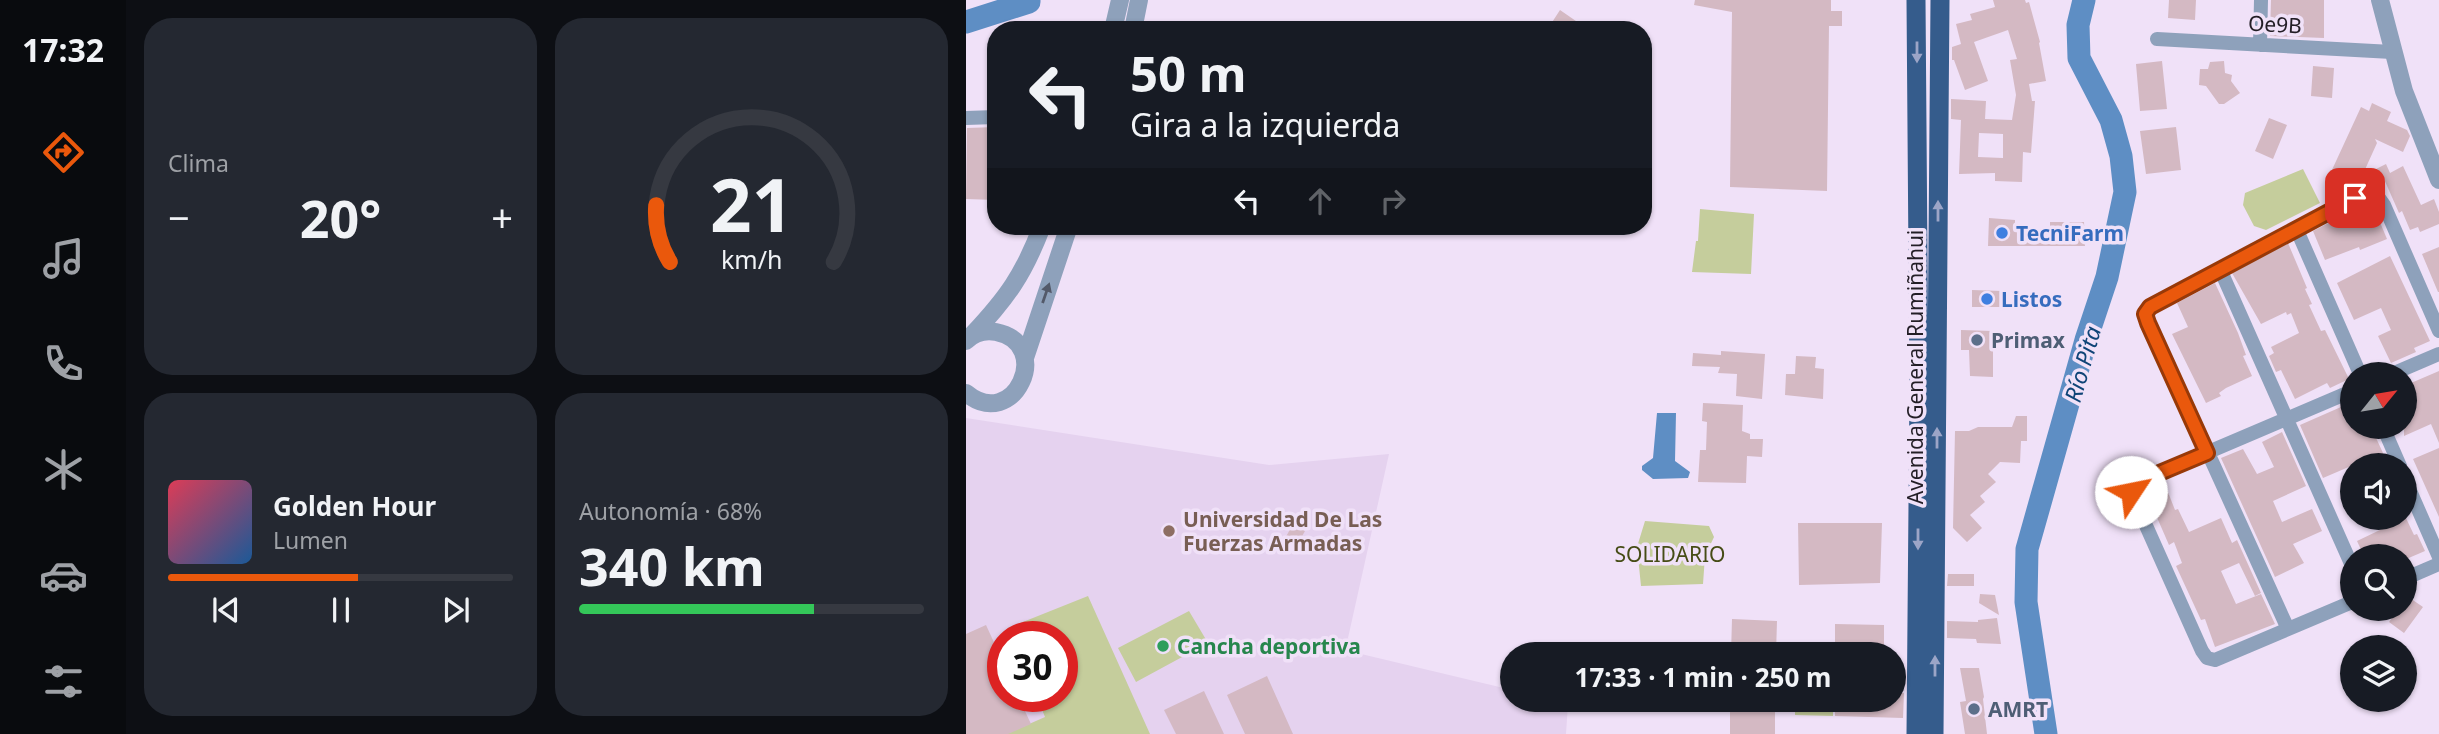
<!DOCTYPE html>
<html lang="es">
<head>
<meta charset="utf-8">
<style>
  :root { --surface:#171b24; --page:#242831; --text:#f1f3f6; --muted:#9ea1a6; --line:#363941; --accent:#ea580c }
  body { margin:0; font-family:"Noto Sans",sans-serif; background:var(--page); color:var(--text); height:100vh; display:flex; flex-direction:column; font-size:26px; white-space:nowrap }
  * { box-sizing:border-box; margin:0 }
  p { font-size:23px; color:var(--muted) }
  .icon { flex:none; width:38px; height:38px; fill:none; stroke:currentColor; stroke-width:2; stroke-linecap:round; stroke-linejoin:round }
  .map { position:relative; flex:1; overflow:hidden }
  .panel { display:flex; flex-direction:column; gap:18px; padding:18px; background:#0d0f14; width:840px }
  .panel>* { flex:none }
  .hud { position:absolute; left:21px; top:21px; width:665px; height:214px; border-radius:28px; box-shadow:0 2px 5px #0004; background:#171b24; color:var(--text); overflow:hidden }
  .needle { width:46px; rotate:60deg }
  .controls { position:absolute; left:1374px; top:362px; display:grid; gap:14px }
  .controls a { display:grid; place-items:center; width:77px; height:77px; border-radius:50%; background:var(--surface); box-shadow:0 2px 5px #0004; font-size:35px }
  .speed { position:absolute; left:21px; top:621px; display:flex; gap:14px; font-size:35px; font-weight:700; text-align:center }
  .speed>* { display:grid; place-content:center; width:91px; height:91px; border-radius:50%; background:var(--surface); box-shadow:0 2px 5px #0004; line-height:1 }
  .speed .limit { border:10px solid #d22; background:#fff; color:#111 }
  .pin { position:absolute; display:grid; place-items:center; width:60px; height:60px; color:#fff; margin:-30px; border-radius:14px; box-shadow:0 4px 10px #0006 }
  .me { position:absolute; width:77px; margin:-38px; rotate:56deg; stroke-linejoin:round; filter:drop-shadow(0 0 5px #0008) }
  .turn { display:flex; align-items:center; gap:24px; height:147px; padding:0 28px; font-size:32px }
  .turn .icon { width:91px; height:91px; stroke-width:2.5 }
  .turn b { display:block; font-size:49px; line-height:60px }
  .lanes { display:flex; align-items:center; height:66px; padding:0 28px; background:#0003; justify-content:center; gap:35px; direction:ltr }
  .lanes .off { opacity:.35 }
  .big { font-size:52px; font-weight:700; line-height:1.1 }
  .panel .widget { flex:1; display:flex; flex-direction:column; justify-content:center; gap:10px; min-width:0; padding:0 24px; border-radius:28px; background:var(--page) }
  .panel .dial { align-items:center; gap:0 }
  .dial svg { height:182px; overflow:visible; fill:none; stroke:var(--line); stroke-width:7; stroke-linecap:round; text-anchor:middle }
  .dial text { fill:var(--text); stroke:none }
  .song { display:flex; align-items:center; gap:21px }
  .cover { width:84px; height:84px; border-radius:10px; background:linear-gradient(135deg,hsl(350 70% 55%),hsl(210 70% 35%)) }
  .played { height:7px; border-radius:4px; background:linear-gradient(90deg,var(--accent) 55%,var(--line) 55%) }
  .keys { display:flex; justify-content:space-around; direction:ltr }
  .heat { display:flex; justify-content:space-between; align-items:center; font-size:38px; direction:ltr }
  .charge { height:10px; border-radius:5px; background:linear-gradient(90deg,#34c759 68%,var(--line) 0) }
  .panel .tiles { flex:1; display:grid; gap:18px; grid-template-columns:repeat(2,1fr) }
  .trip { position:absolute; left:534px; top:642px; width:406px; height:70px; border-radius:35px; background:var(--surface); box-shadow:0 2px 5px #0004; font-weight:700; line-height:70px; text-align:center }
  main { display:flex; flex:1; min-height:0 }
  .menu { display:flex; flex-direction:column; width:126px; justify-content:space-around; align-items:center; background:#090b0e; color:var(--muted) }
  .menu .icon { width:49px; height:49px }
  .menu .current { color:var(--accent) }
  .menu b { font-size:32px; color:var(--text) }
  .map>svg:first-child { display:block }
</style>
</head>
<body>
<main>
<nav class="menu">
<b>17:32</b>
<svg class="icon current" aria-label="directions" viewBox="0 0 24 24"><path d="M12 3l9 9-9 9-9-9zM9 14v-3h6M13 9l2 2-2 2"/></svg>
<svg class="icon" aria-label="music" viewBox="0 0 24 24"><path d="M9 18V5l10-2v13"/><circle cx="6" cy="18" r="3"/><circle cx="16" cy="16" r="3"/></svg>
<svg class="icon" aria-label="phone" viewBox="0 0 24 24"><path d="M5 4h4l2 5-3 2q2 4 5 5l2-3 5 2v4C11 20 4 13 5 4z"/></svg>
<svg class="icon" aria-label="climate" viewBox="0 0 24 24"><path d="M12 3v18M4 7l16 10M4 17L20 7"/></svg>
<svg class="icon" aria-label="car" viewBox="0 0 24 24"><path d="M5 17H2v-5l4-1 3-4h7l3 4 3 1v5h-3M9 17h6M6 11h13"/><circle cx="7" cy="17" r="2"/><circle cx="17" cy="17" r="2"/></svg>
<svg class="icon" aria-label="filters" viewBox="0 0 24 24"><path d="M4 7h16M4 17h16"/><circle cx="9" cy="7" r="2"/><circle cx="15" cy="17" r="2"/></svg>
</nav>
<section class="panel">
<div class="tiles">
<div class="widget"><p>Clima</p>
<div class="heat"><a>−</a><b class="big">20°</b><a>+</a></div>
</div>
<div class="widget dial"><svg viewBox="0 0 100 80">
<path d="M14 69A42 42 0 1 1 86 69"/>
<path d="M14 69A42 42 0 0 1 8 44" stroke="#ea580c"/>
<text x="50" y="56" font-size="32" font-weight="700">21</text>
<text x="50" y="72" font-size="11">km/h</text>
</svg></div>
<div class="widget">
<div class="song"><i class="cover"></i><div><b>Golden Hour</b><p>Lumen</p></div></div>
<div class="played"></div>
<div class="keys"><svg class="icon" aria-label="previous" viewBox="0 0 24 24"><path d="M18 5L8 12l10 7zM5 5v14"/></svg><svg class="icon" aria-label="pause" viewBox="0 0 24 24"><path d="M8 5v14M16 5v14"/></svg><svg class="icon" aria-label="next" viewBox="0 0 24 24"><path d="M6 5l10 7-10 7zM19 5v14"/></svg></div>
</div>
<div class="widget"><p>Autonomía · 68%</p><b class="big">340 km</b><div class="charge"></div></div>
</div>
</section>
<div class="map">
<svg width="1473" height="734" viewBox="0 0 1473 734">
  <rect width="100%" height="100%" fill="#f0e1f8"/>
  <!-- built -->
  <path fill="#e5d2ef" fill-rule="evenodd" d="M0 418 303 465 423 454 382 638 391 653 546 690V700H586L602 704 600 734H0ZM37 637H96V696H37Z"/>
  <!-- green -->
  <path fill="#c5cd9c" d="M1337 169 1354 203 1300 230 1288 226 1277 205 1279 193Z
    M734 209 788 214 785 274 726 272 730 241H732Z
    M679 521 743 526 748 537 739 556 737 584 675 586 671 547Z
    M122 596 184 734H40L79 717 71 697 96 696V637H46L42 628Z
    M223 611 242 643 170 682 152 648Z
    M829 700H867V716L829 715Z"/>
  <!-- water -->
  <path fill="#5e8ec4" d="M691 413H710L709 461 724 472 722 478 687 479 676 470V466L687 458Z"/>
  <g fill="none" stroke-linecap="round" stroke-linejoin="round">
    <!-- river -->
    <path stroke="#5e8ec4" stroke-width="23" d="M0 22 63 2V0
      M1080 734 1060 602 1061 549 1120 340 1141 277 1159 192 1155 156 1145 120 1113 58 1112 25 1118 0"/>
  </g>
  <!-- building -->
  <path fill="#d4b9c3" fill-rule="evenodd" d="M729 0H865V11H876V26H863L861 191 764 187 766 12 728 5Z
    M1027 0H1059L1060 3 1063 2 1074 42 1073 43 1080 81 1063 84 1066 101H1069L1065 153 1057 152 1056 182 1029 181V173L993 174 995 120 985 119V99L1020 101 1019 119 1046 120 1050 95 1044 60 1051 59 1042 30 1008 42 1022 81 999 90 988 60H986V47L995 44 990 24 1006 20 1004 14 1029 7ZM1013 133 1037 134V158L1012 157Z
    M1203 0H1230L1229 20 1202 18Z
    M1305 0H1358V38L1304 36Z
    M594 10 623 30H581Z
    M1196 61 1201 109 1174 111 1170 64Z
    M1258 61 1259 73 1266 75 1265 81 1274 93 1258 104H1253L1240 86 1233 85 1234 69H1242L1244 62Z
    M1347 66 1368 68 1366 98 1345 96Z
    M1406 103 1425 112 1421 121 1441 130 1444 136 1437 152 1409 139 1411 143 1392 185 1365 172 1395 107 1403 111Z
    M1303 118 1321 125 1307 159 1289 151Z
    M30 127V200L0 199 1 128Z
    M1210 127 1215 170 1180 174 1174 131Z
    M1420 164 1424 173 1437 166 1455 205 1468 199 1473 212V224L1454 232 1452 227 1444 230 1436 211 1433 213 1418 179 1409 183 1404 172Z
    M1400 204 1408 208 1421 239 1394 250 1393 247 1359 260 1347 231Z
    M1023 218 1049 220V232H1084V222H1118L1119 246H1022Z
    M1322 243 1341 288 1339 289 1346 304 1343 305 1355 331 1359 330 1383 379 1364 388 1361 383 1329 399 1315 370 1310 372 1303 356 1308 353 1305 347 1333 333 1325 313 1321 315 1320 312 1295 324 1266 273Z
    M1473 247V292H1472L1456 254Z
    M1424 256 1464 341 1448 348 1450 352 1425 363 1412 336 1425 330 1415 308 1388 320 1371 283Z
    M1249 283 1272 333 1280 355 1277 356 1286 376 1260 388 1253 393 1255 396 1240 403 1206 334 1222 327 1211 303Z
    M1006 290 1036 291V307H1006Z
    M995 330 1027 331V377L1004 376 1003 350H995Z
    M755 351 799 354 796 399 770 396 771 374 752 373 754 367 726 366 727 353 755 355Z
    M830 356 850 357 849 368 858 369 857 399 819 395 820 374H829Z
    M1473 371V443L1465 424 1438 436V386Z
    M737 403 777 405 776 431 784 434V439H797L796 457 781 456 780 483 732 482 734 450H740L741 422 736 421Z
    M1375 407 1377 411 1386 408V427H1405L1423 466H1385L1357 478 1334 425Z
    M1050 416H1061V441H1055L1054 463 1034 462 1022 474 1030 482 1014 496 1019 502 1004 515 1016 528 1001 542 987 528 989 431H1003L1012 427H1046Z
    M1316 432 1340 486 1307 501 1316 522 1346 509 1356 531 1327 544 1338 563 1309 577 1255 458 1277 449 1291 474 1308 467 1296 442Z
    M1473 448V517L1447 459Z
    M1198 482 1209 510 1212 509 1223 532 1255 518 1266 543 1271 540 1295 593 1289 596 1273 563 1255 571 1270 604 1295 594 1309 624 1249 647 1239 619 1235 620 1210 566 1216 563 1208 542 1203 545 1179 490Z
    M1411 518H1440L1448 535 1451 534 1459 551 1438 560V556H1427L1425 553 1417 556H1398L1391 541 1416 529Z
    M832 523H916L914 583 833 585Z
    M327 524 339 531 329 549 317 542Z
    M982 574H1008V586H981Z
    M1014 594 1029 595 1033 615 1013 603Z
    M1438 594 1457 607 1438 633 1423 622 1433 609H1438Z
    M1031 618 1035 644 1011 643 1010 639 981 638V621L1012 622V620Z
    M766 619 811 621 810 654H765Z
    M869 624 918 625V654H869Z
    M20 625 37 662V696H52L65 724 42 734H0V634Z
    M994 668H1013L1018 697 1017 699 1021 734H999L994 702 1000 701Z
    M301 676 327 734H279L261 695Z
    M238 691 258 734H210L198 710Z
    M928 693H938L937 718 869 716V700H928Z
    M764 700H809V734H764Z"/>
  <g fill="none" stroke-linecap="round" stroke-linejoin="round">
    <!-- minor -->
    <path stroke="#8ea1bb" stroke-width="14" d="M1191 39 1426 52
      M1294 45 1295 0
      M0 118 30 117
      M1330 228 1394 374
      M1254 269 1386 566
      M1426 374 1473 354
      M1386 391 1172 482 1165 486V492L1236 651 1241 658 1249 660 1386 602
      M1417 427 1434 466
      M1438 477 1473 557
      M1438 579 1473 564
      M1322 629 1179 314 1184 307 1330 228 1399 194 1413 198 1418 205 1473 331"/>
    <!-- tertiary -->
    <path stroke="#8ea1bb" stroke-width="18" d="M1414 0 1438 91 1473 180
      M147 30 154 0
      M167 30 173 0
      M6 335C41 298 58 274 76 226
      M0 341C8 333 19 330 30 332 89 344 48 433 0 393
      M59 358 103 226"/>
    <!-- trunk -->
    <path stroke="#355c8c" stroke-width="19" d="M950 734 953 389 950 0
      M968 734 974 0"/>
  </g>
  <!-- one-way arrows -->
  <defs><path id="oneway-solid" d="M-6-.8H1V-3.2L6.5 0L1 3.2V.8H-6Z" transform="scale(1.75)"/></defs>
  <g fill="#9ca5c7">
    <use href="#oneway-solid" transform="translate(951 52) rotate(90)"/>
    <use href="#oneway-solid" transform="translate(972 211) rotate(-90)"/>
    <use href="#oneway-solid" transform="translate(971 438) rotate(-90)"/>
    <use href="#oneway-solid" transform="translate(952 539) rotate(90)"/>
    <use href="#oneway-solid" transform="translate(969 666) rotate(-90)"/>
  </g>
  <use fill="#535969" href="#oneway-solid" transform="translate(80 293) rotate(-71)"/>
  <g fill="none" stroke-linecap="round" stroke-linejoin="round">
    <defs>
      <path id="route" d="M1165 492V486L1172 482 1241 453 1182 323 1179 314 1184 307 1389 198"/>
    </defs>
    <!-- route casing -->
    <use href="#route" stroke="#983908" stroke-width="18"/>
    <!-- route -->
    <use href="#route" stroke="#ea580c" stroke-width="12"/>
  </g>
  <!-- markers -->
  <g fill="#3f7fe0" stroke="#f0e1f8" stroke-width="2.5">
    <circle cx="1036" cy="233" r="7"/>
    <circle cx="1021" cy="299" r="7"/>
  </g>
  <g fill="#5c6f8a" stroke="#f0e1f8" stroke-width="2.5">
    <circle cx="1011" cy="340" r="7"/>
    <circle cx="1008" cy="709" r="7"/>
  </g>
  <circle fill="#8d6e63" stroke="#f0e1f8" stroke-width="2.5" cx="203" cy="531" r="7"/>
  <circle fill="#2e9e5b" stroke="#f0e1f8" stroke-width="2.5" cx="197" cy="646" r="7"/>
  <g text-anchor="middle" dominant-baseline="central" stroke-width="7" stroke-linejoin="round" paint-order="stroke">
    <!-- street labels -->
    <g font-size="21" fill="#231e26" stroke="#f0e1f8">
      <text transform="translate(1309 24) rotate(3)">Oe9B</text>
      <text transform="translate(949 367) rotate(-90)">Avenida General Rumiñahui</text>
    </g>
    <!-- shop labels -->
    <g font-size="21" font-weight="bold" fill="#366cbe" stroke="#f0e1f8" text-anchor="start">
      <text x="1050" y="233">TecniFarm</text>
      <text x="1035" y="299">Listos</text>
    </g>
    <!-- service labels -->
    <g font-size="21" font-weight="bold" fill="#4e5e75" stroke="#f0e1f8" text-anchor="start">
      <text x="1025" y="340">Primax</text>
      <text x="1022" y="709">AMRT</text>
    </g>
    <!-- education labels -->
    <g font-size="21" font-weight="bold" fill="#785e54" stroke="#f0e1f8" text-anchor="start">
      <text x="217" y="519">Universidad De Las<tspan x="217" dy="24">Fuerzas Armadas</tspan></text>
    </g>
    <!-- park labels -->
    <g font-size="21" fill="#464c16" stroke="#f0e1f8">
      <text x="704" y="554">SOLIDARIO</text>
    </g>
    <!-- leisure labels -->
    <g font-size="21" font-weight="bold" fill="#27864d" stroke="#f0e1f8" text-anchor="start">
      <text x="211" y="646">Cancha deportiva</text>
    </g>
    <!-- water labels -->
    <g font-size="23" font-style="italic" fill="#0f4477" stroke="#f0e1f8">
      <text transform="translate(1116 364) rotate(-74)">Río Pita</text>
    </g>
  </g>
</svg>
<div class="controls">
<a><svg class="needle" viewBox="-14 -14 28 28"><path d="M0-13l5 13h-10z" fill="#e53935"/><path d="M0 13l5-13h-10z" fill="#9ea1a6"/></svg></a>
<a><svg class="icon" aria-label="sound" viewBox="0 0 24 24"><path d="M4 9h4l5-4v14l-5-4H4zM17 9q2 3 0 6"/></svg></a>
<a><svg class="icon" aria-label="search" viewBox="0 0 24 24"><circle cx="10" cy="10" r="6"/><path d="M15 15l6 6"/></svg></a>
<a><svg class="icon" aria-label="layers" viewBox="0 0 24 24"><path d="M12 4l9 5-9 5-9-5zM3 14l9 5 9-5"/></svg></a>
</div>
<div class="speed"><div class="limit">30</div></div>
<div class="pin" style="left:1389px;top:198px;background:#d93025"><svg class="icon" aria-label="arrive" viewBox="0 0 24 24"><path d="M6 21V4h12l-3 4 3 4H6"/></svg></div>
<svg class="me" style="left:1165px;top:492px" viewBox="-20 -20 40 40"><circle r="19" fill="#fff"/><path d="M0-13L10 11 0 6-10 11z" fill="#ea580c"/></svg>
<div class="trip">17:33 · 1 min · 250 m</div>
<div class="hud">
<div class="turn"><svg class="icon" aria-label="left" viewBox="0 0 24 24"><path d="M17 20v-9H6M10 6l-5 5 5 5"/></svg><div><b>50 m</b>Gira a la izquierda</div></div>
<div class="lanes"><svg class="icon" aria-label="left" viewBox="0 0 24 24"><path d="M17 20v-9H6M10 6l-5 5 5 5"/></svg><svg class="icon off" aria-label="ahead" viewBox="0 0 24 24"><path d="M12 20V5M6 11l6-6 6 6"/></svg><svg class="icon off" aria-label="right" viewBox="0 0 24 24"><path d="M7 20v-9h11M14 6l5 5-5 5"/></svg></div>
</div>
</div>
</main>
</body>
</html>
